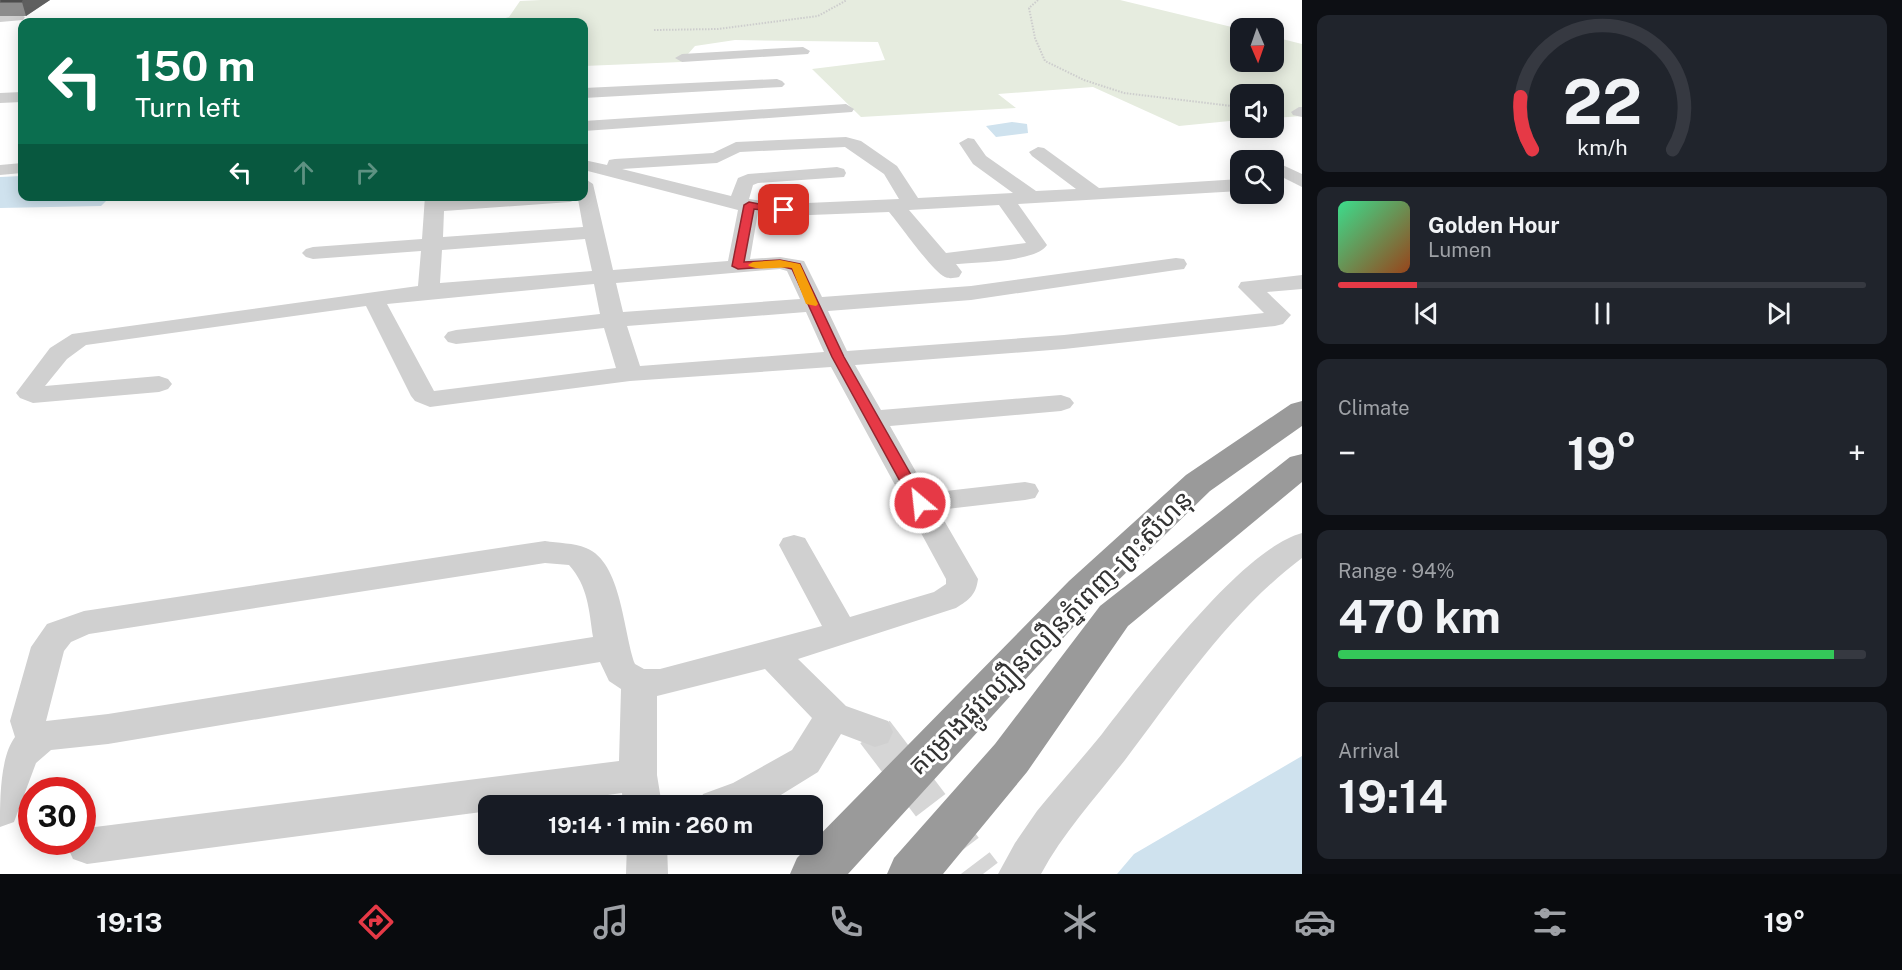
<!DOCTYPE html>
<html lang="en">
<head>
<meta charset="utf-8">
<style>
  :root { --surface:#171b24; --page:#20242c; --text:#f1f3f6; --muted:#9ea1a6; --line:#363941; --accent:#e63946 }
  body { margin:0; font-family:"Public Sans","Noto Sans Khmer",sans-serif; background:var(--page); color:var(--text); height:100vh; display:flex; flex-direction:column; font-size:22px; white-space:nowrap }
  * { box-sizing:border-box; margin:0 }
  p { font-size:20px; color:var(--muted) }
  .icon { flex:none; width:33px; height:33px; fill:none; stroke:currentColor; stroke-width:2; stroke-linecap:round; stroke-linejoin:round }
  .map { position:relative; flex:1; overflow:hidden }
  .panel { display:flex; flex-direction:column; gap:15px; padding:15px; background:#0d0f14; width:600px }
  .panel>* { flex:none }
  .hud { position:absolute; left:18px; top:18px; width:570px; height:183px; border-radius:12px; box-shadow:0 3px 15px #0003; background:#0b6e4f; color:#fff; overflow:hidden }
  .needle { width:39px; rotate:178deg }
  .buttons { position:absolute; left:1230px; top:18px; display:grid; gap:12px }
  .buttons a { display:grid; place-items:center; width:54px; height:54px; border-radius:12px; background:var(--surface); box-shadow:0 3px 15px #0003; font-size:30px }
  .speed { position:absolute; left:18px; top:777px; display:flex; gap:12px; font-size:30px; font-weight:700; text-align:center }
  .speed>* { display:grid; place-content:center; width:78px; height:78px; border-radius:50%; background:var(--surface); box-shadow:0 3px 15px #0003; line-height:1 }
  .speed .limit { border:9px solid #d22; background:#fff; color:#111 }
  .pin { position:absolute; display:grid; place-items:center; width:51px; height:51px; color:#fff; margin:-26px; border-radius:12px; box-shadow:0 3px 9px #0006 }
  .me { position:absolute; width:66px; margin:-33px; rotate:332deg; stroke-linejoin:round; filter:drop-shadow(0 0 4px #0008) }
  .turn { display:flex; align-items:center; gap:21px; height:126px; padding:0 18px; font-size:27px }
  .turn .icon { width:78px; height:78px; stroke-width:2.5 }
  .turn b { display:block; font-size:42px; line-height:51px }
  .lanes { display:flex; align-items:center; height:57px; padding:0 18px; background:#0003; justify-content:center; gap:30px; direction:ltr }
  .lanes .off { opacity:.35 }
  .big { font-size:45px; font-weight:700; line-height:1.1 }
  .panel .card { flex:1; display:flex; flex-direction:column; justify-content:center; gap:9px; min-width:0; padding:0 21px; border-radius:12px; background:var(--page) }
  .panel .dial { align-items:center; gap:0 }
  .dial svg { height:156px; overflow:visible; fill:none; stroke:var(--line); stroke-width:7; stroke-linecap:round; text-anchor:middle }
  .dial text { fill:var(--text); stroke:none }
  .song { display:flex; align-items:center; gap:18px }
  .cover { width:72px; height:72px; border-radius:9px; background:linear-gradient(135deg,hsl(150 70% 55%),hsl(20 70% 35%)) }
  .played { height:6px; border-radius:3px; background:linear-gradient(90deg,var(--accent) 15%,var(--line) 15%) }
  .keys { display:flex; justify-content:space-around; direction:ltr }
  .heat { display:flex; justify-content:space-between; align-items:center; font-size:33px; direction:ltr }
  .charge { height:9px; border-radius:4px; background:linear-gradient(90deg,#34c759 94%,var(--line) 0) }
  .trip { position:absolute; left:478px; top:795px; width:345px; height:60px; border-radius:12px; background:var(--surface); box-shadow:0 3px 15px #0003; font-weight:700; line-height:60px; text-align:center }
  .tabs { display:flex; height:96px; justify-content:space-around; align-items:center; background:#090b0e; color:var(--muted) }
  .tabs .icon { width:42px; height:42px }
  .tabs .on { color:var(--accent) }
  .tabs b { font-size:27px; color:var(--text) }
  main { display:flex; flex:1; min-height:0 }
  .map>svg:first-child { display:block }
</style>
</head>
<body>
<main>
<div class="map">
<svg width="1302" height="874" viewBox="0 0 1302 874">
  <rect width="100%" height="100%" fill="#fff"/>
  <!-- green -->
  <path fill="#e6ecdf" d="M541 0H1120L1240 29V62H1274V37L1302 44V116L1274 118V94H1240V120L1179 126 1093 87 998 94 1016 108 861 117 812 69 885 60 878 42 735 40 695 46 681 62 584 66V22H492L509 17 520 1Z"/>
  <!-- water -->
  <path fill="#cfe2ee" d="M1012 122 1027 124 1028 133 996 137 986 126Z
    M22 176V196L110 197 101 206 0 208V177Z
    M1302 756V874H1117L1134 854Z"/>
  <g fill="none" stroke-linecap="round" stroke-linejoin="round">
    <!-- minor-tunnel -->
    <path stroke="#d6d6d6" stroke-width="37" stroke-dasharray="37 18" stroke-linecap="butt" d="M875 732 983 874"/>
    <!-- path -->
    <path stroke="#cdcdcd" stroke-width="2" stroke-dasharray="1.5 1.5" stroke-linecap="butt" d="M1038 0 1029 8 1035 38 1045 61 1084 80 1124 93 1240 107
      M654 30 718 29 818 16 847 0
      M1274 110 1283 111"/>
    <!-- minor -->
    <path fill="#d0d0d0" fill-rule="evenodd" d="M18 13 25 17 23 20 0 22V14Z
      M803 47 810 51 808 54 682 62 675 58 682 54Z
      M777 79 782 81 785 84 782 87 584 98V88Z
      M22 92V102L0 103V93Z
      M846 104 854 109 852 112 584 131V121Z
      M1299 107H1302V117L1293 115 1291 112Z
      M846 137 861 141 897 166 918 198 1013 193 973 164 959 143 968 138 974 139 986 156 1036 191 1076 189 1032 156 1029 152 1038 147 1044 148 1099 188 1240 179V191L1018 204 1047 245C1036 262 977 262 956 264L962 272 959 277C954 278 949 279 945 277 932 271 901 226 889 212L784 216 758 212 750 259 780 257 804 261 822 297 971 286 1176 258 1184 259 1187 264 1184 269 1176 270 971 300 828 311 847 351 1064 335 1264 313 1238 287 1241 282 1302 275V289L1267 292 1291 315 1283 324 1275 326 1064 349 855 365 881 410 1061 395 1070 398 1074 403 1070 408 1061 411 890 426 928 493 1025 482 1035 484 1039 491 1035 498 1025 500 938 510 978 579C976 595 969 600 956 608L798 659 846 706 888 721 893 732 888 743 875 747 841 734 818 772 763 806H698L703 794 733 783 792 750 812 718 765 669 657 696V775L662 806H623L622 793 529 806H489V811L87 864 73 859 67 846 69 842H82V830L87 828 619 761 621 689 609 681 600 662 108 744 51 750 36 763 14 822 0 827C0 799 0 757 15 737L10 721 31 647 47 624 84 611 545 541C558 543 574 543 586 548 622 562 623 632 635 664L644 669H660L822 626 779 545 783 538 794 535 805 538 850 617 934 592 946 584V579L831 367 630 381 430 407 415 401 411 396 366 306 86 345 67 359 45 386 159 376 168 379 172 384 168 389 159 392 33 403 20 398 16 393 50 348 72 334 418 286 421 251 313 259 306 257 302 253 306 249 313 247 422 239 425 196H445L444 199 485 196H584V178L593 184 613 270 728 261 738 210 584 170V160L607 165 609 160 615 159 713 153 736 142ZM845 147 884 174 899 199 784 204 749 199 753 185 758 183 844 177 846 173 844 169 837 167 748 174 738 178 731 196 622 169 717 163 740 152ZM578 199 583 227 443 237 444 211 570 202ZM999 205 1026 243 946 253 909 210ZM585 239 592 271 440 283 442 250ZM780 269 787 271 800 299 623 312 616 283ZM594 284 600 314 456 330 448 332 444 337 448 342 456 344 604 328 616 368 434 391 387 304ZM806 312 824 352 640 366 627 326ZM545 563 569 565C588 586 589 610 593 637L108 714 46 721 64 651 71 642 89 634Z
      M1274 161 1302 174V187L1274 173Z
      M22 163V173L0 175V165Z
      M1302 533V558C1229 613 1179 689 1125 760 1096 797 1063 833 1041 874H998L1015 843 1037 811C1058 785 1081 760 1102 734 1143 682 1240 550 1302 533Z
      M627 844H667L668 874H626Z"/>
    <!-- highway -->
    <path fill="#9a9a9a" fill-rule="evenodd" d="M1302 401V426L1210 491 1097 601 848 874H790L797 858 1069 581 1186 475 1291 404Z
      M1302 454V482L1128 626 1027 772 943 874H887L894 858 995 744 1100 606 1290 457Z"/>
  </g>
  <!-- wall -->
  <path fill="#8c8c8c" d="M0 0H50L26 16H0Z"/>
  <!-- shaded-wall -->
  <path fill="#5f5f5f" d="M25 0H50L26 16 22 2Z"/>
  <!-- building -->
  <path fill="#1a1a1a" stroke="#5f5f5f" stroke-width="1.5" d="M0 0H25L22 2H0Z"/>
  <!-- route -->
  <path fill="#e63946" stroke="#96252e" stroke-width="1.5" d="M749 202 789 210 784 213 754 209 744 262 780 260 800 264 844 357 927 503 925 506H914L912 503 832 357 792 269 780 266 738 269 732 266 744 205Z"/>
  <!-- slow -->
  <path fill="#f59e0b" d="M780 260 800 264 818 304 816 306 806 304 792 268C779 266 757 272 748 265L753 262Z"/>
  <g text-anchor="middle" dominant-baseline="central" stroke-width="6" stroke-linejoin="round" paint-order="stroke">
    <!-- near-street labels -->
    <g font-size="26" fill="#333" stroke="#fff">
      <text transform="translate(1050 632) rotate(-45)">គម្រោងផ្លូវល្បឿនលឿនភ្នំពេញ-ព្រះសីហនុ</text>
    </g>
  </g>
</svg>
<div class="buttons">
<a><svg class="needle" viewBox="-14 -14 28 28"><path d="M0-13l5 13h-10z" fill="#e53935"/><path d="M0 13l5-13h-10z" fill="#9ea1a6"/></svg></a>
<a><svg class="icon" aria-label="sound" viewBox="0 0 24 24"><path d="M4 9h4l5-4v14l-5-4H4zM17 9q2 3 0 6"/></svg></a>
<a><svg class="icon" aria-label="search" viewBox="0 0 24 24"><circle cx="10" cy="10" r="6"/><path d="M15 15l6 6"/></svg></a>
</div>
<div class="speed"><div class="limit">30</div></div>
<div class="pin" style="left:784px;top:210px;background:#d93025"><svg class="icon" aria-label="arrive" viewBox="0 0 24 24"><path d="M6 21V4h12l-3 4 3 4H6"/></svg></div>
<svg class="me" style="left:920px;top:503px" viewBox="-20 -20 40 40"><circle r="17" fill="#e63946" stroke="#fff" stroke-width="3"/><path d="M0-11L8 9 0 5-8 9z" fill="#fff"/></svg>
<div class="trip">19:14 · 1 min · 260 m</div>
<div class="hud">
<div class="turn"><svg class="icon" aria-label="left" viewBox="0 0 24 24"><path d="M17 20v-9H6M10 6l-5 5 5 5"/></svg><div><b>150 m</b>Turn left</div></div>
<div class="lanes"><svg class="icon" aria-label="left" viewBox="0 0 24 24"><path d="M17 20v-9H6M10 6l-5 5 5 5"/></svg><svg class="icon off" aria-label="ahead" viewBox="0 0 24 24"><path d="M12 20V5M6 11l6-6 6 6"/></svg><svg class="icon off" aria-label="right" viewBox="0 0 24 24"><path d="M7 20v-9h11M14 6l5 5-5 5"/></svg></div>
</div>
</div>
<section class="panel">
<div class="card dial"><svg viewBox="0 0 100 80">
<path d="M14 69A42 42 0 1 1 86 69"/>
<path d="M14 69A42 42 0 0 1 8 42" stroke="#e63946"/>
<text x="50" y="56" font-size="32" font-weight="700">22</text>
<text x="50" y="72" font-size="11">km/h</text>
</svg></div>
<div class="card">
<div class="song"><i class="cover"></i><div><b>Golden Hour</b><p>Lumen</p></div></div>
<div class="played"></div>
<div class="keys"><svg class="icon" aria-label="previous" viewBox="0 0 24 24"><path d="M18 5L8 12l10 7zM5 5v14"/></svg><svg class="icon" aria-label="pause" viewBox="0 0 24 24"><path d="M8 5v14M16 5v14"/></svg><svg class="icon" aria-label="next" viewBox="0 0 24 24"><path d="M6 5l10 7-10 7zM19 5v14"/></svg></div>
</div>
<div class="card"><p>Climate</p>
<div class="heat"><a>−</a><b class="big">19°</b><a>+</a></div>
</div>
<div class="card"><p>Range · 94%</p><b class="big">470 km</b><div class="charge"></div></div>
<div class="card"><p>Arrival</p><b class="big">19:14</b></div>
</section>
</main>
<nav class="tabs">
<b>19:13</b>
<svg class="icon on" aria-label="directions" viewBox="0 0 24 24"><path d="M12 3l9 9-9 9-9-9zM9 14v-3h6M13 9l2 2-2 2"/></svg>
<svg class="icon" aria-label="music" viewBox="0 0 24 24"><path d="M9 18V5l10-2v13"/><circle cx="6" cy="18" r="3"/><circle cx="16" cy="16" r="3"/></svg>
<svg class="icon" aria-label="phone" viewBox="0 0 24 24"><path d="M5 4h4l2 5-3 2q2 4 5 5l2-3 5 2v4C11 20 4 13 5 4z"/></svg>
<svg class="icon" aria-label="climate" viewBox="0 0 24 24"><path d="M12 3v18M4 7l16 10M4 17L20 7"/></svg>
<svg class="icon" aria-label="car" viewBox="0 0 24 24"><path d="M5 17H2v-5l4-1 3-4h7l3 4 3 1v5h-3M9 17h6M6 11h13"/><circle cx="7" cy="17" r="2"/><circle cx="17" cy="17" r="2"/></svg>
<svg class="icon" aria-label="filters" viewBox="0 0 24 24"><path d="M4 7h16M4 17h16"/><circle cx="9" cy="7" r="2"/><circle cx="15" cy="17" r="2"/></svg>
<b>19°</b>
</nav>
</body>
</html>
